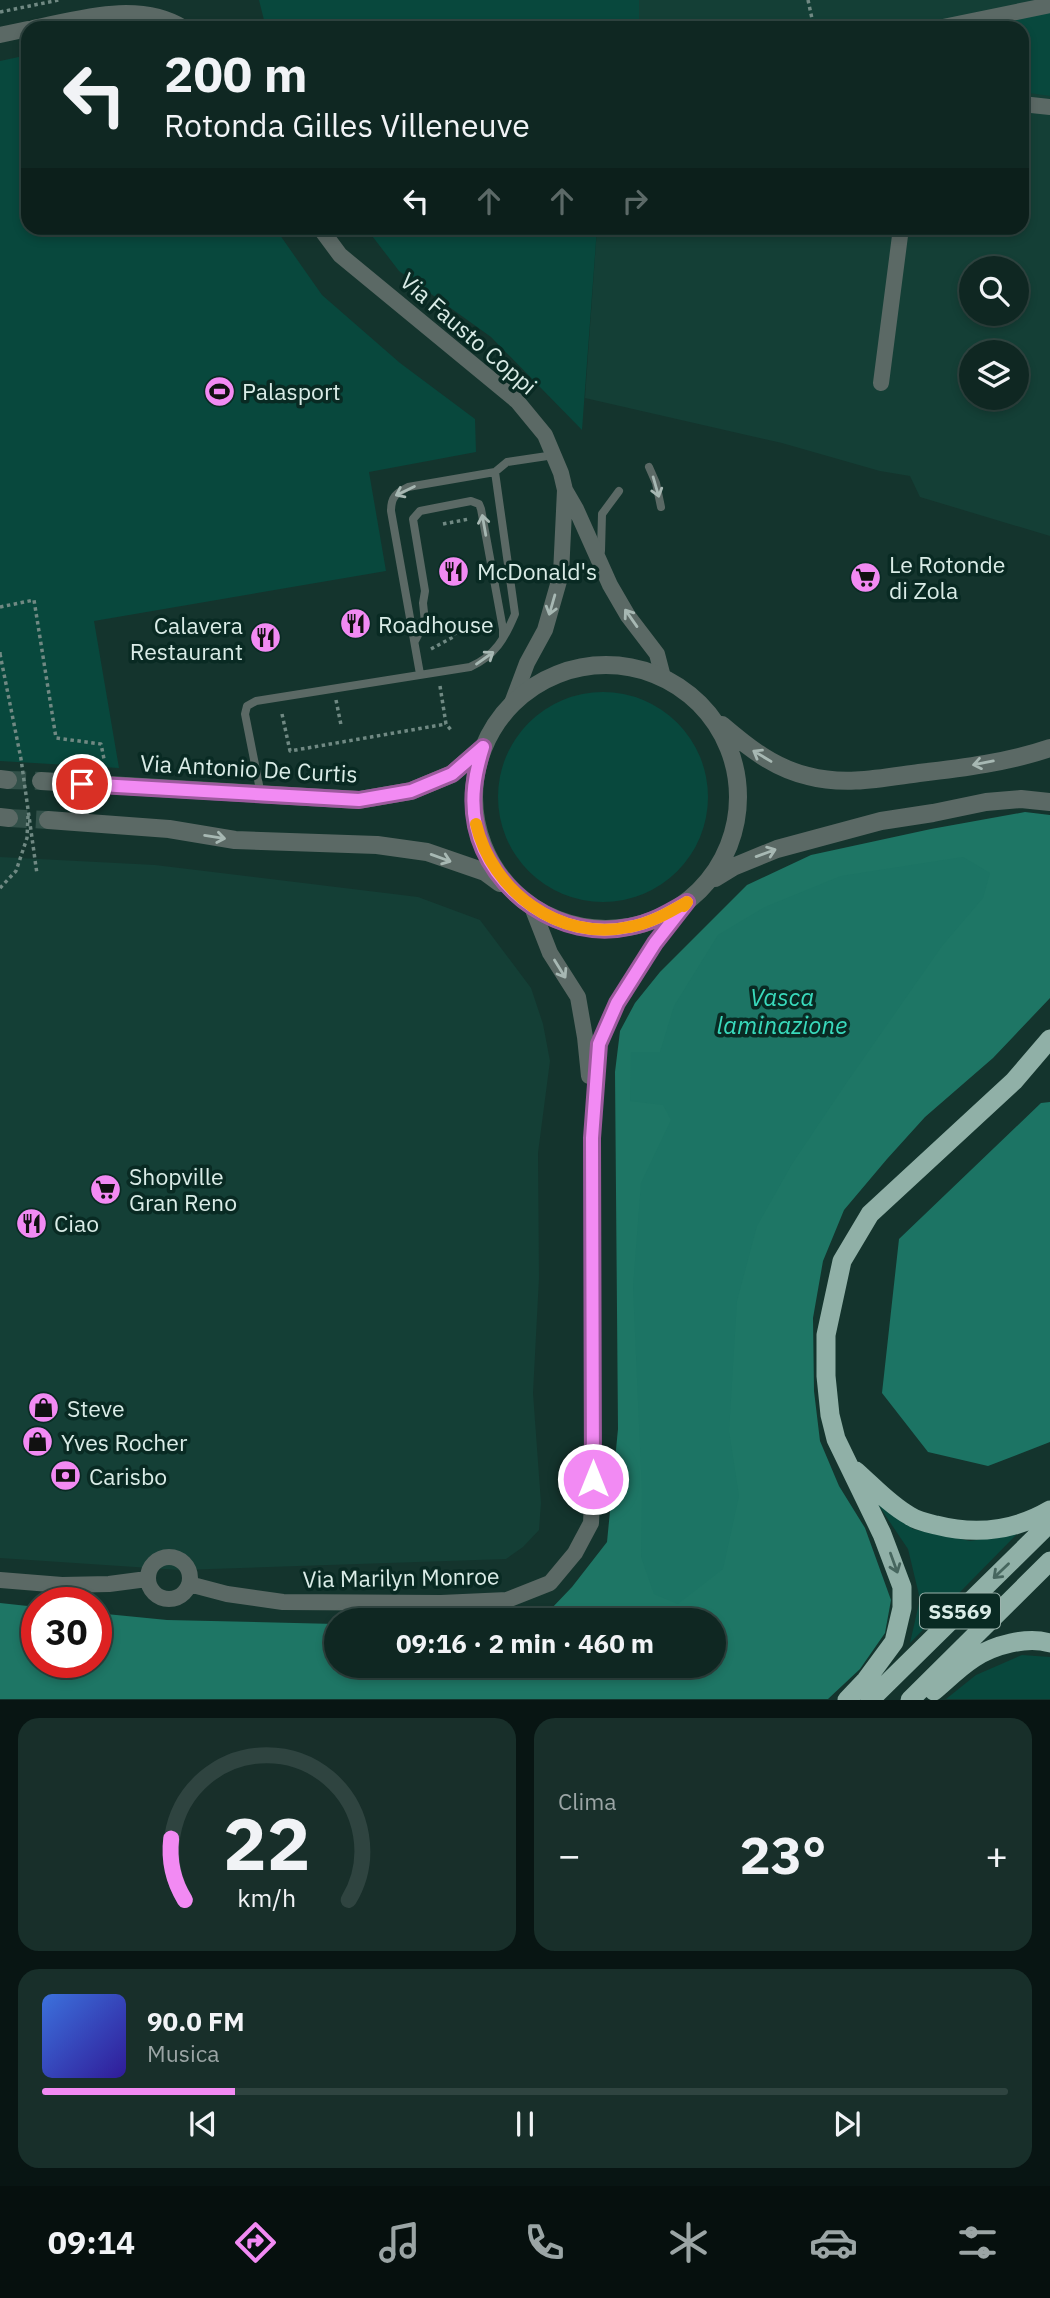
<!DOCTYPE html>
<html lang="it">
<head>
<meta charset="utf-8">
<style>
  :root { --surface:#0f2722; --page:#182f2a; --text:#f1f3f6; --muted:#9ba5a5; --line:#2f4440; --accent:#f28af3 }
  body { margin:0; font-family:"IBM Plex Sans",sans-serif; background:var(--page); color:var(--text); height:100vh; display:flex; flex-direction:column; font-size:26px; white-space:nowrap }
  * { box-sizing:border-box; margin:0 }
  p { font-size:23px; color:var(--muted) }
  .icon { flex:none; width:38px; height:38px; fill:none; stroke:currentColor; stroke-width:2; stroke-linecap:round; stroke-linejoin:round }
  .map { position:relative; height:1700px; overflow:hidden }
  .sheet { display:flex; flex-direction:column; gap:18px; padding:18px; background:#081513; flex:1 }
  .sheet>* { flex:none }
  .guide { position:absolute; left:21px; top:21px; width:1008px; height:214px; border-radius:21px; box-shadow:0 4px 10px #0003,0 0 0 2px var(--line); background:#0f2722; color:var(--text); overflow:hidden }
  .tools { position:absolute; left:959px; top:256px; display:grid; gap:14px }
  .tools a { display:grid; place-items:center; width:70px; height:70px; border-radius:50%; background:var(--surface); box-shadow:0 4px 10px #0003,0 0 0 2px var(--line); font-size:35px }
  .speed { position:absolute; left:21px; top:1587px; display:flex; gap:14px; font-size:35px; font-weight:700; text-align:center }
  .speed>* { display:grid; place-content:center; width:91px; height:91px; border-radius:50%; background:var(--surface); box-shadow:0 4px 10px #0003,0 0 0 2px var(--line); line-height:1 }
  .speed .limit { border:10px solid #d22; background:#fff; color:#111 }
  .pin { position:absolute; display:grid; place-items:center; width:60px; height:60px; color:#fff; margin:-30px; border:4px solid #fff; border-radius:50%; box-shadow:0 2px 7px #0007 }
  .me { position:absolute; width:77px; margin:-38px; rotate:0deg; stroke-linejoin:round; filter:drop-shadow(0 0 5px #0008) }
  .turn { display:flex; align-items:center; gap:24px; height:147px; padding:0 28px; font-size:32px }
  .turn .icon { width:91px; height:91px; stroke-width:2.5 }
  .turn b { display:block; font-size:49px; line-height:60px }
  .lanes { display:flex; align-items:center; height:66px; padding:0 28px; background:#0003; justify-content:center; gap:35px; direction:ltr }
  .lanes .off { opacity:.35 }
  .big { font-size:52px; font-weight:700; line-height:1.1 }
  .sheet .tile { flex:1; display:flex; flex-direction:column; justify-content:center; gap:10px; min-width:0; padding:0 24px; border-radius:21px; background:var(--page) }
  .sheet .dial { align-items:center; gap:0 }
  .dial svg { height:182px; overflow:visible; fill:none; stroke:var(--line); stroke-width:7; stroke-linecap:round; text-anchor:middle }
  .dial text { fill:var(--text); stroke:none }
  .song { display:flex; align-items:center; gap:21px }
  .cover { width:84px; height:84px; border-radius:10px; background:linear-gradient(135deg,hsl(220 70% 55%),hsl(250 70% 35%)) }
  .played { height:7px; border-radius:4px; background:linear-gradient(90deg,var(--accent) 20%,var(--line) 20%) }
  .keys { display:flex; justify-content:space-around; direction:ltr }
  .heat { display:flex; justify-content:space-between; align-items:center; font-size:38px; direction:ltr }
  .sheet .tiles { flex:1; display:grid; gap:18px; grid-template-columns:1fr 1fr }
  .tile:last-child { grid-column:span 2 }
  .trip { position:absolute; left:324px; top:1608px; width:402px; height:70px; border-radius:35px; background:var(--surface); box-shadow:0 4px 10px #0003,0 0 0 2px var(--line); font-weight:700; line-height:70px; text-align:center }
  .menu { display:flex; height:112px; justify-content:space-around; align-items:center; background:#06100e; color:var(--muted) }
  .menu .icon { width:49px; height:49px }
  .menu .active { color:var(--accent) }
  .menu b { font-size:32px; color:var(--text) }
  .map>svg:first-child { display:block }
</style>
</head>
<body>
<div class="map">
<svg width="1050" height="1700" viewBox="0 0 1050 1700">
  <rect width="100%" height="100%" fill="#14342d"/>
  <!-- built -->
  <path fill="#143f36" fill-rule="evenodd" d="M639 0H1050V536L920 497 910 476 880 471 782 443 585 398 597 228H1022V28H639ZM971 268H1017V313H971ZM971 352H1017V397H971Z
    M0 857 155 865 418 897 480 920 531 988 543 1024 550 1061 538 1153 539 1278 533 1393 541 1503 539 1530 523 1547 506 1559 180 1570 0 1558Z"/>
  <!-- green -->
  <path fill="#08483d" d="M259 0H639V28H266Z
    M1050 11V96L1022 92V28H967Z
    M28 55V228H275L322 295 400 363 475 419 476 452 369 472 386 571 94 621 119 768 0 761V61Z
    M366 228H597L582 430 491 337 399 271Z
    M498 797a105 105 0 1 1 210 0a105 105 0 1 1-210 0Z
    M877 1503 913 1529 970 1541 1017 1534 910 1643 920 1599 908 1549Z
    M1022 1655 1050 1657V1699H946L976 1675Z"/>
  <!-- forest -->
  <path fill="#1e7665" d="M1025 812 1050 815V998L993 1058 925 1117 887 1159 844 1210 823 1261 813 1318 814 1391 820 1441 839 1486 865 1528 891 1600 885 1633 860 1669 828 1699H0V1603L37 1607V1662H96V1613L167 1620 336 1624V1666H714V1620H508L550 1610 572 1587 607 1542 618 1429 615 1072 620 1031 635 1003 660 972 747 885 811 855 931 829Z"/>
  <!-- water -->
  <path fill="#1c7464" d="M963 857 990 873 983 898 942 946 845 1085 792 1164 757 1226 737 1301 729 1431 739 1496 723 1569 678 1604 654 1594 641 1557 642 1493 633 1287 641 1183 671 1120 663 1105 630 1101 631 1052H660L674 1006 718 935 765 907 841 876Z
    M1050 1102V1442L988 1466 928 1452 882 1393 899 1239 1041 1103Z"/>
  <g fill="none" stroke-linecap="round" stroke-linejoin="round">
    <!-- tertiary-tunnel -->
    <path stroke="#325049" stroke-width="18" stroke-dasharray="18 9" stroke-linecap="butt" d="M8 780 41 781
      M9 818 48 820"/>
    <!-- path -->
    <path stroke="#708983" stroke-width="3.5" stroke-dasharray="3.5 3.5" stroke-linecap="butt" d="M808 0 814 28
      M0 12 59 0
      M443 524 469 519
      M0 607 34 600 56 738 101 744 104 759
      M454 631 488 624
      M431 649 455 636 453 627
      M0 652V654
      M440 686 446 724 451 730
      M336 700 341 725
      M282 714 290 751 446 724"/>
    <!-- service -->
    <path stroke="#5b6965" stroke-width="8" d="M649 467 656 483 661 507
      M601 551 602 514 619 491
      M415 641 425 622 423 603 425 591 413 519 420 511 471 501 479 504 481 509 503 629V637
      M420 674 391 511C391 497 396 493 408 487L495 472 507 462 554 455
      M261 795 245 714 247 706 256 701 470 667C495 656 505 638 515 614L495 472"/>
    <!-- minor -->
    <path stroke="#5b6965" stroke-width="16" d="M33 28C81 18 140 0 184 28
      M938 28 1050 5
      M0 35 28 29
      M1022 104 1050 107
      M320 228 340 255 517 401 545 435 561 473 565 490 561 574 545 630 527 663 512 703
      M881 383 901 228
      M565 490 576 509 610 585 628 616 657 654 663 677
      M532 907 550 953 578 997 585 1037 589 1076
      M148 1578a21 21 0 1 1 42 0a21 21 0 1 1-42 0Z
      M0 1580 62 1585 109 1584 147 1579
      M189 1584 227 1594 283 1602 441 1603 507 1600 550 1583 575 1553 591 1523 593 1479 592 1138 599 1044 617 1003 655 943 687 902"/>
    <!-- tertiary -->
    <path stroke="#5b6965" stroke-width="18" d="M474 797a132 132 0 1 1 264 0a132 132 0 1 1-264 0Z
      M722 725C749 748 774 768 808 776 845 786 882 778 919 773 963 768 1009 762 1050 748
      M0 779 8 780
      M41 781 359 800 411 791 452 774 483 747
      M0 817 9 818
      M48 820 169 829 235 840 377 845 427 852 485 872 500 883
      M715 878 733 867 777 849 881 821 933 813 986 802 1021 799 1050 802"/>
    <!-- trunk -->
    <path stroke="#90b0a7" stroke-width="19" d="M856 1471C874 1487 890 1505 910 1516 917 1521 927 1523 936 1525 975 1535 1014 1531 1050 1510
      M934 1691C947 1680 960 1667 974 1658 994 1645 1027 1636 1050 1643
      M847 1700 866 1680 894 1642 902 1608V1587L882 1534 836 1439 830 1415 826 1376V1335L842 1261 870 1214 1014 1081 1050 1039
      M870 1700 1050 1523
      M910 1700 1050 1561"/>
    <!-- path-bridge -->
    <path stroke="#708983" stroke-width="3.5" stroke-dasharray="3.5 3.5" stroke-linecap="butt" d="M0 654 21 759 37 874
      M0 888 16 871 27 838 28 816"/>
  </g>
  <!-- one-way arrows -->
  <defs><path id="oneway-shaft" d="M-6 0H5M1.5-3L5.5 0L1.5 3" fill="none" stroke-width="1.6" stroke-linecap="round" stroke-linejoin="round" transform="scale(1.75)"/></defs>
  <g stroke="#a7b8b3">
    <use href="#oneway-shaft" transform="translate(656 487) rotate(74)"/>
    <use href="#oneway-shaft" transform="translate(405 491) rotate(154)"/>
    <use href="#oneway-shaft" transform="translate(484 525) rotate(-100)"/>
    <use href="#oneway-shaft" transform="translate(552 605) rotate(106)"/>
    <use href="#oneway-shaft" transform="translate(631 618) rotate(-125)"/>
    <use href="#oneway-shaft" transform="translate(485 658) rotate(-35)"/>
    <use href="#oneway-shaft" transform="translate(762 756) rotate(-149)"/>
    <use href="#oneway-shaft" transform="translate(983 763) rotate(169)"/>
    <use href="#oneway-shaft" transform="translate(215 837) rotate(9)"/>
    <use href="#oneway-shaft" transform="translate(766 853) rotate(-20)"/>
    <use href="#oneway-shaft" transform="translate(441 858) rotate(20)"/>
    <use href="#oneway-shaft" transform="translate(560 969) rotate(58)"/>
  </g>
  <g stroke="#46665e">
    <use href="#oneway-shaft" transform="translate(894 1563) rotate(70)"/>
    <use href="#oneway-shaft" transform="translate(1001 1571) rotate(136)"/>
  </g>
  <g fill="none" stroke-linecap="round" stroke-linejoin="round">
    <defs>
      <path id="route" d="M82 784 359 800 411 791 452 774 483 747C475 773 470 798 476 826 490 892 562 942 629 927 651 923 668 913 687 902L655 943 617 1003 599 1044 592 1138 593 1479"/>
    </defs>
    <!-- route casing -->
    <use href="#route" stroke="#9d5a9e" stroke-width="18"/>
    <!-- route -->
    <use href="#route" stroke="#f28af3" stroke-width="12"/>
    <!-- slow -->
    <path stroke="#f59e0b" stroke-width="12" d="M476 824C492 891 559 942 629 927 651 923 668 913 687 902L684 906"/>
  </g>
  <!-- icons -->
  <defs>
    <symbol id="stadium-disc" viewBox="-11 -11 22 22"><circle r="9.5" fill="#f28af3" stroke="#092a23"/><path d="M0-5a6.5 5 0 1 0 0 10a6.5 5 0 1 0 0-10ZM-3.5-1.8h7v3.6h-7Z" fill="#111"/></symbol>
    <symbol id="restaurant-disc" viewBox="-11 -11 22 22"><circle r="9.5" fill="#f28af3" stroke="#092a23"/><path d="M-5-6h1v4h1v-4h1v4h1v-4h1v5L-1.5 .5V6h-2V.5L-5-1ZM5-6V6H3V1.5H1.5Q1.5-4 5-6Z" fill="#111"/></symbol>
    <symbol id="supermarket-disc" viewBox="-11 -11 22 22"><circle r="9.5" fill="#f28af3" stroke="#092a23"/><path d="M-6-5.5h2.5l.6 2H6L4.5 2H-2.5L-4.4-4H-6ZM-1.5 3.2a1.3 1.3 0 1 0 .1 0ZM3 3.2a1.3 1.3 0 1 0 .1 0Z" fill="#111"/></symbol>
    <symbol id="shop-disc" viewBox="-11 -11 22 22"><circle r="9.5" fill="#f28af3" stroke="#092a23"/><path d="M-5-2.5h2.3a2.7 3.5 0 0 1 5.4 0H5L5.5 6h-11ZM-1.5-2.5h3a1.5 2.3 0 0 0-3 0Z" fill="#111"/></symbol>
    <symbol id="bank-disc" viewBox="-11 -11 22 22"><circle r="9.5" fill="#f28af3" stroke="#092a23"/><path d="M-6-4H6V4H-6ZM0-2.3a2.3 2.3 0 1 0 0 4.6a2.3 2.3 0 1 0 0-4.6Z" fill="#111"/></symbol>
  </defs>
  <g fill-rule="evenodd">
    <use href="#stadium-disc" x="202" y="374" width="35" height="35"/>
    <use href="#restaurant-disc" x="436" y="554" width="35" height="35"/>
    <use href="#supermarket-disc" x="848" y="560" width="35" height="35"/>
    <use href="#restaurant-disc" x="338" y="606" width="35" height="35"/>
    <use href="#restaurant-disc" x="248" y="620" width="35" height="35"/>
    <use href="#supermarket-disc" x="88" y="1172" width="35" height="35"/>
    <use href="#restaurant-disc" x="14" y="1206" width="35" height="35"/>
    <use href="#shop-disc" x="26" y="1390" width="35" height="35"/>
    <use href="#shop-disc" x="20" y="1424" width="35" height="35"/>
    <use href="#bank-disc" x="48" y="1458" width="35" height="35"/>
  </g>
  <g text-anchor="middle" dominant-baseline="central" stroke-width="7" stroke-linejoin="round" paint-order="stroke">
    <!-- shield labels -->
    <rect fill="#092a23" stroke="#9bb2ac" stroke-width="2" x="920" y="1593.5" width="80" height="35" rx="5"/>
    <g font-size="21" font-weight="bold" fill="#daece7">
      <text x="960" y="1611">SS569</text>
    </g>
    <!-- street labels -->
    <g font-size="23" fill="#daece7" stroke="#092a23">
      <text transform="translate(469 333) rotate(41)">Via Fausto Coppi</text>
      <text transform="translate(249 768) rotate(3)">Via Antonio De Curtis</text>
      <text transform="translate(401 1577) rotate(-1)">Via Marilyn Monroe</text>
    </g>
    <!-- poi labels -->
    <g font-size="23" fill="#daece7" stroke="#092a23" text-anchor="start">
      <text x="242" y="391">Palasport</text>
      <text x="889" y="564">Le Rotonde<tspan x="889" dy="26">di Zola</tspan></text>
      <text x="477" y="571">McDonald's</text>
      <text x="378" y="624">Roadhouse</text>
      <text x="243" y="625" text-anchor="end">Calavera<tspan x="243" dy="26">Restaurant</tspan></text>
      <text x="129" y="1176">Shopville<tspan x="129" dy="26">Gran Reno</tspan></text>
      <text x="54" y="1223">Ciao</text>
      <text x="67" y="1408">Steve</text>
      <text x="61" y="1442">Yves Rocher</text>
      <text x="89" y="1476">Carisbo</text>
    </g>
    <!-- water labels -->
    <g font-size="24" font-style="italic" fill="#39dabc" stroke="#092a23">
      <text x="782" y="997">Vasca<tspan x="782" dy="28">laminazione</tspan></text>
    </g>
  </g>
</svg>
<div class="tools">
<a><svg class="icon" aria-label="search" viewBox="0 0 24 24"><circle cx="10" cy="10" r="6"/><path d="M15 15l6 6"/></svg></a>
<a><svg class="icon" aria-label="layers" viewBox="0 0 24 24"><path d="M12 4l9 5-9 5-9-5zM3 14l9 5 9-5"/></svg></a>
</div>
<div class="speed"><div class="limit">30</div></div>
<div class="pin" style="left:82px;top:784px;background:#d93025"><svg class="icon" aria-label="arrive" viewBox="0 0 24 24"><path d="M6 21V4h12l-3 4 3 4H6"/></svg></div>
<svg class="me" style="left:593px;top:1479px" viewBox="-20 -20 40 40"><circle r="17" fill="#f28af3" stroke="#fff" stroke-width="3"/><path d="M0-11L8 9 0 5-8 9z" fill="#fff"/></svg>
<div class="trip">09:16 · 2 min · 460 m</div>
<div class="guide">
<div class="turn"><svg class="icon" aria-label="left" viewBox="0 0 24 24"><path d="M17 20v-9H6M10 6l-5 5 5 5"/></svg><div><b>200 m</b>Rotonda Gilles Villeneuve</div></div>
<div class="lanes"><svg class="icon" aria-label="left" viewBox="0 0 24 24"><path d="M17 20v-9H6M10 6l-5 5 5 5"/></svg><svg class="icon off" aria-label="ahead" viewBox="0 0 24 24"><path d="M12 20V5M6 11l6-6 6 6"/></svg><svg class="icon off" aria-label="ahead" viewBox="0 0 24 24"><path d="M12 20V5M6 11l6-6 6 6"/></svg><svg class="icon off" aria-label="right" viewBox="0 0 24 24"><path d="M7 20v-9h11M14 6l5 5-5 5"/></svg></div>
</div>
</div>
<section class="sheet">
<div class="tiles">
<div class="tile dial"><svg viewBox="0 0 100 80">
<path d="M14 69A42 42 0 1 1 86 69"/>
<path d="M14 69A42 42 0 0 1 8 42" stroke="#f28af3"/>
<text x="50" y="56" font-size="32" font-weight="700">22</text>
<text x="50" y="72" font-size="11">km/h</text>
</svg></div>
<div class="tile"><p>Clima</p>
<div class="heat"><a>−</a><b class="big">23°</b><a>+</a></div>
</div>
<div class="tile">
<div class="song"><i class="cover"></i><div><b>90.0 FM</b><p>Musica</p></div></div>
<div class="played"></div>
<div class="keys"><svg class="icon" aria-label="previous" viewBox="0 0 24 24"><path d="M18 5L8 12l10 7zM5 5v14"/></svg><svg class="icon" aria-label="pause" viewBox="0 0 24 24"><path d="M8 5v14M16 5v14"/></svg><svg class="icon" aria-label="next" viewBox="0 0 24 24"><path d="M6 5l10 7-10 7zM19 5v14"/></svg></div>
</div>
</div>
</section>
<nav class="menu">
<b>09:14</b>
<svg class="icon active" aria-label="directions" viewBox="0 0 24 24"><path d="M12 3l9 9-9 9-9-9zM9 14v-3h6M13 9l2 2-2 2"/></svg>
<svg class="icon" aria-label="music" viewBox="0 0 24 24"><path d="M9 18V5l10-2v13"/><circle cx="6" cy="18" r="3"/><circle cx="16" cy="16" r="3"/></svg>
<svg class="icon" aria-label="phone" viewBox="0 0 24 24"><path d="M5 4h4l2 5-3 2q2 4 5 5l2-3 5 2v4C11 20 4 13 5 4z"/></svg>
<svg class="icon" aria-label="climate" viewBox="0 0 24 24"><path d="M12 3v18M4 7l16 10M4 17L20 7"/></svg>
<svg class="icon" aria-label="car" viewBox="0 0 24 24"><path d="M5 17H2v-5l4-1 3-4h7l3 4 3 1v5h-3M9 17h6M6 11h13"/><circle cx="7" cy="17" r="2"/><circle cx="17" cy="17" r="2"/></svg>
<svg class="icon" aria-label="filters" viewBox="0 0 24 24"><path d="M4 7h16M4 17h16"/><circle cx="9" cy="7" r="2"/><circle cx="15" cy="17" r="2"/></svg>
</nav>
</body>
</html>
